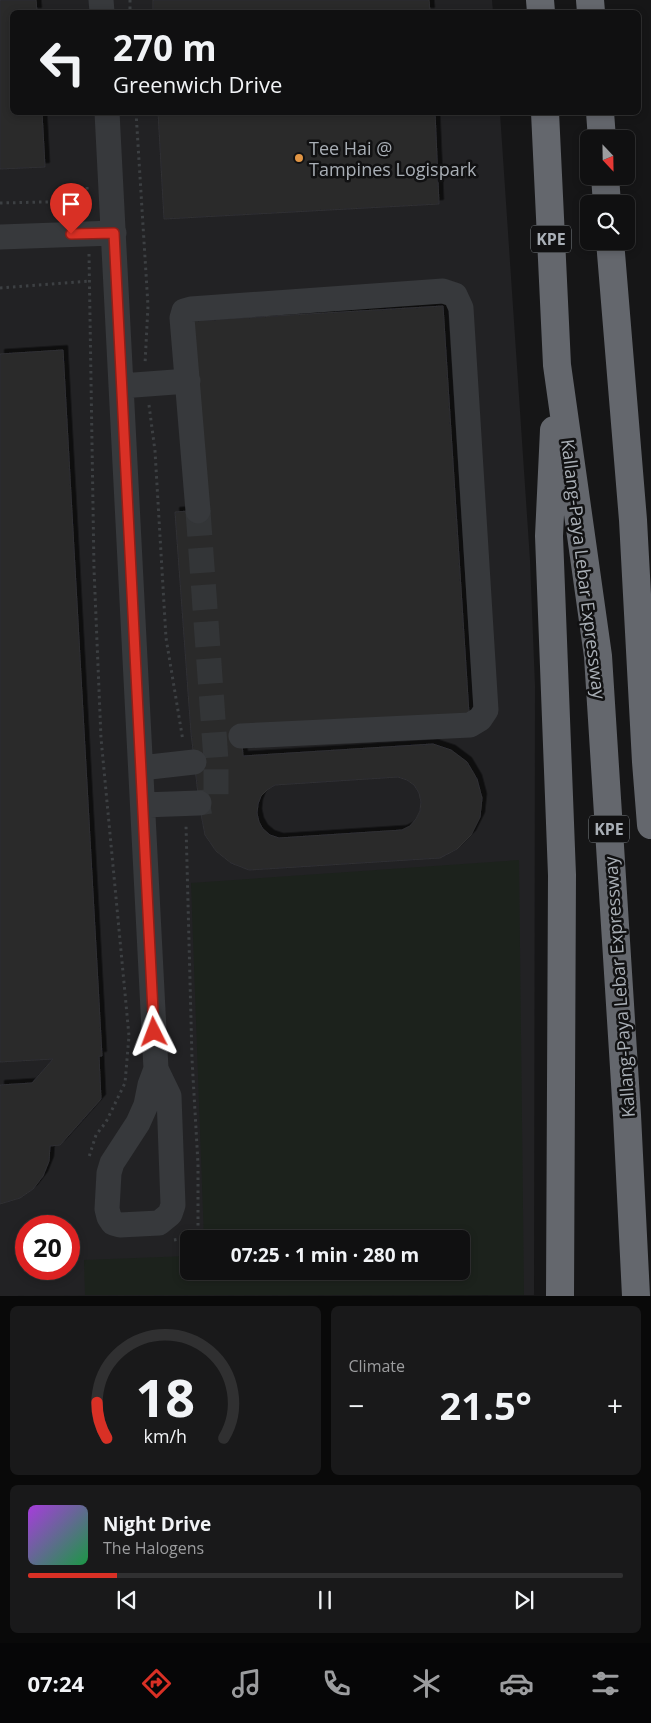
<!DOCTYPE html>
<html lang="en">
<head>
<meta charset="utf-8">
<style>
  :root { --surface:#101011; --page:#19191a; --text:#f1f3f6; --muted:#9c9d9f; --line:#303031; --accent:#d93025 }
  body { margin:0; font-family:"Open Sans",sans-serif; background:var(--page); color:var(--text); height:100vh; display:flex; flex-direction:column; font-size:19px; white-space:nowrap }
  * { box-sizing:border-box; margin:0 }
  p { font-size:16px; color:var(--muted) }
  .icon { flex:none; width:28px; height:28px; fill:none; stroke:currentColor; stroke-width:2; stroke-linecap:round; stroke-linejoin:round }
  .map { position:relative; height:1296px; overflow:hidden }
  .panel { display:flex; flex-direction:column; gap:10px; padding:10px; background:#090909; flex:1 }
  .panel>* { flex:none }
  .top-card { position:absolute; left:10px; top:10px; width:631px; height:105px; border-radius:8px; box-shadow:0 2px 8px #0003,0 0 0 1px var(--line); background:#101011; color:var(--text); overflow:hidden }
  .needle { width:32px; rotate:158deg }
  .fabs { position:absolute; left:580px; top:130px; display:grid; gap:10px }
  .fabs a { display:grid; place-items:center; width:55px; height:55px; border-radius:8px; background:var(--surface); box-shadow:0 2px 8px #0003,0 0 0 1px var(--line); font-size:25px }
  .speed { position:absolute; left:15px; top:1215px; display:flex; gap:10px; font-size:25px; font-weight:700; text-align:center }
  .speed>* { display:grid; place-content:center; width:65px; height:65px; border-radius:50%; background:var(--surface); box-shadow:0 2px 8px #0003,0 0 0 1px var(--line); line-height:1 }
  .speed .limit { border:8px solid #d22; background:#fff; color:#111 }
  .pin { position:absolute; display:grid; place-items:center; width:42px; height:42px; color:#fff; margin:-51px -21px; border-radius:50% 50% 50% 0; rotate:-45deg; box-shadow:0 0 5px #0007 }
  .pin .icon { rotate:45deg }
  .me { position:absolute; width:55px; margin:-28px; rotate:357deg; stroke-linejoin:round; filter:drop-shadow(0 0 4px #0008) }
  .turn { display:flex; align-items:center; gap:18px; height:105px; padding:0 20px; font-size:22px }
  .turn .icon { width:65px; height:65px; stroke-width:2.5 }
  .turn b { display:block; font-size:35px; line-height:42px }
  .big { font-size:38px; font-weight:700; line-height:1.1 }
  .panel .tile { flex:1; display:flex; flex-direction:column; justify-content:center; gap:8px; min-width:0; padding:0 18px; border-radius:8px; background:var(--page) }
  .panel .dial { align-items:center; gap:0 }
  .dial svg { height:130px; overflow:visible; fill:none; stroke:var(--line); stroke-width:7; stroke-linecap:round; text-anchor:middle }
  .dial text { fill:var(--text); stroke:none }
  .song { display:flex; align-items:center; gap:15px }
  .cover { width:60px; height:60px; border-radius:8px; background:linear-gradient(135deg,hsl(280 70% 55%),hsl(140 70% 35%)) }
  .played { height:5px; border-radius:2px; background:linear-gradient(90deg,var(--accent) 15%,var(--line) 15%) }
  .keys { display:flex; justify-content:space-around; direction:ltr }
  .heat { display:flex; justify-content:space-between; align-items:center; font-size:28px; direction:ltr }
  .panel .tiles { flex:1; display:grid; gap:10px; grid-template-columns:1fr 1fr }
  .tile:last-child { grid-column:span 2 }
  .trip { position:absolute; left:180px; top:1230px; width:290px; height:50px; border-radius:8px; background:var(--surface); box-shadow:0 2px 8px #0003,0 0 0 1px var(--line); font-weight:700; line-height:50px; text-align:center }
  .dock { display:flex; height:80px; justify-content:space-around; align-items:center; background:#060607; color:var(--muted) }
  .dock .icon { width:35px; height:35px }
  .dock .current { color:var(--accent) }
  .dock b { font-size:22px; color:var(--text) }
  .map>svg:first-child { display:block }
</style>
</head>
<body>
<div class="map">
<svg width="651" height="1296" viewBox="0 0 651 1296">
  <defs>
    <filter id="shadow"><feDropShadow dx="4.5" dy="-4.5" stdDeviation="0" flood-color="#0009"/></filter>
  </defs>
  <rect width="100%" height="100%" fill="#161617"/>
  <!-- built -->
  <path fill="#222224" fill-rule="evenodd" d="M0 0H492L493 12H12V112L500 113 530 560 535 686 534 1295 0 1296ZM26 1226H69V1269H26ZM189 1239H461V1271H189Z"/>
  <!-- green -->
  <path fill="#1c221c" d="M519 860 524 1295H85L84 1260 189 1256V1271H461V1239H204L191 883Z"/>
  <!-- building -->
  <path fill="#29292b" stroke="#303033" fill-rule="evenodd" filter="url(#shadow)" d="M0 0H36L37 12H12V112H42L45 167 0 169Z
    M153 0H429L430 12H153Z
    M158 112H435L439 204 164 219Z
    M443 306 469 714 241 729 243 756 433 744 451 750 467 762 477 779 482 798 480 817 471 835 457 849 440 858 249 870 231 863 216 851 205 835 199 803 191 733 175 512 204 510 191 321ZM398 777 407 780 414 785 419 793 421 802 420 811 416 819 410 826 402 830 279 838 270 835 263 829 259 822 257 813 258 804 261 796 267 790 275 785Z
    M63 350 102 1056H99L101 1099 60 1145 50 1146 49 1161 43 1176 33 1189 20 1198 0 1204V1085L32 1083 53 1059 0 1062V354Z"/>
  <g fill="none" stroke-linecap="round" stroke-linejoin="round">
    <!-- minor-tunnel -->
    <path stroke="#333537" stroke-width="25" stroke-dasharray="25 12" stroke-linecap="butt" d="M198 511 216 760V800L199 803"/>
    <!-- path -->
    <path stroke="#3d4043" stroke-width="3" stroke-dasharray="2.5 4" stroke-linecap="butt" d="M130 0V12
      M136 112 148 306 145 364
      M87 187 88 213
      M0 203 87 201
      M89 254 94 569 101 738 129 1036 125 1083 106 1122 96 1135 89 1157
      M0 288 90 281
      M149 405 155 451 166 638 183 741
      M174 1240 195 1236 198 1230V1164L192 1059 186 825"/>
    <!-- minor -->
    <path stroke="#37393c" stroke-width="25" d="M101 0 102 12
      M107 112 156 1069 169 1096 173 1205 170 1214 159 1223 120 1225 113 1223 109 1217 107 1209 109 1173 112 1163 138 1123 146 1105 150 1085 156 1069
      M0 237 114 233
      M121 386 188 381
      M198 511 182 318 184 311 191 309 443 291 455 295 461 308 486 710 480 719 470 725 241 736
      M141 768 194 762
      M143 805 199 803"/>
    <!-- highway -->
    <path stroke="#64676d" stroke-width="28" d="M540 0 541 12
      M590 0 591 12
      M545 112 557 365 598 656 627 1115 636 1296
      M600 112 602 139
      M605 176 607 204
      M610 241 633 520 646 762 651 825
      M554 430 549 536 562 875 560 1296"/>
  </g>
  <g fill="none" stroke-linecap="round" stroke-linejoin="round">
    <defs>
      <path id="route" d="M71 234 114 233 154 1032"/>
    </defs>
    <!-- route casing -->
    <use href="#route" stroke="#8d1f18" stroke-width="12"/>
    <!-- route -->
    <use href="#route" stroke="#d93025" stroke-width="9"/>
  </g>
  <!-- markers -->
  <circle fill="#e19544" stroke="#111112" stroke-width="2" cx="299" cy="158" r="5"/>
  <g text-anchor="middle" dominant-baseline="central" stroke-width="5" stroke-linejoin="round" paint-order="stroke">
    <!-- shield labels -->
    <g fill="#111112" stroke="#7b8085" stroke-width="1">
      <rect x="531" y="225.5" width="40" height="27" rx="4"/>
      <rect x="589" y="815.5" width="40" height="27" rx="4"/>
    </g>
    <g font-size="16" font-weight="bold" fill="#a9afb6">
      <text x="551" y="239">KPE</text>
      <text x="609" y="829">KPE</text>
    </g>
    <!-- poi labels -->
    <g font-size="18" fill="#a9afb6" stroke="#111112" text-anchor="start">
      <text x="309" y="148">Tee Hai @<tspan x="309" dy="21">Tampines Logispark</tspan></text>
    </g>
    <!-- street labels -->
    <g font-size="18" fill="#a9afb6" stroke="#111112">
      <text transform="translate(584 569) rotate(83)">Kallang-Paya Lebar Expressway</text>
      <text transform="translate(619 987) rotate(-94)">Kallang-Paya Lebar Expressway</text>
    </g>
  </g>
</svg>
<div class="fabs">
<a><svg class="needle" viewBox="-14 -14 28 28"><path d="M0-13l5 13h-10z" fill="#e53935"/><path d="M0 13l5-13h-10z" fill="#9c9d9f"/></svg></a>
<a><svg class="icon" aria-label="search" viewBox="0 0 24 24"><circle cx="10" cy="10" r="6"/><path d="M15 15l6 6"/></svg></a>
</div>
<div class="speed"><div class="limit">20</div></div>
<div class="pin" style="left:71px;top:234px;background:#d93025"><svg class="icon" aria-label="arrive" viewBox="0 0 24 24"><path d="M6 21V4h12l-3 4 3 4H6"/></svg></div>
<svg class="me" style="left:154px;top:1032px" viewBox="-20 -20 40 40"><path d="M0-17L14 15 0 8-14 15z" fill="#d93025" stroke="#fff" stroke-width="4"/></svg>
<div class="trip">07:25 · 1 min · 280 m</div>
<div class="top-card">
<div class="turn"><svg class="icon" aria-label="left" viewBox="0 0 24 24"><path d="M17 20v-9H6M10 6l-5 5 5 5"/></svg><div><b>270 m</b>Greenwich Drive</div></div>
</div>
</div>
<section class="panel">
<div class="tiles">
<div class="tile dial"><svg viewBox="0 0 100 80">
<path d="M14 69A42 42 0 1 1 86 69"/>
<path d="M14 69A42 42 0 0 1 8 47" stroke="#d93025"/>
<text x="50" y="56" font-size="32" font-weight="700">18</text>
<text x="50" y="72" font-size="11">km/h</text>
</svg></div>
<div class="tile"><p>Climate</p>
<div class="heat"><a>−</a><b class="big">21.5°</b><a>+</a></div>
</div>
<div class="tile">
<div class="song"><i class="cover"></i><div><b>Night Drive</b><p>The Halogens</p></div></div>
<div class="played"></div>
<div class="keys"><svg class="icon" aria-label="previous" viewBox="0 0 24 24"><path d="M18 5L8 12l10 7zM5 5v14"/></svg><svg class="icon" aria-label="pause" viewBox="0 0 24 24"><path d="M8 5v14M16 5v14"/></svg><svg class="icon" aria-label="next" viewBox="0 0 24 24"><path d="M6 5l10 7-10 7zM19 5v14"/></svg></div>
</div>
</div>
</section>
<nav class="dock">
<b>07:24</b>
<svg class="icon current" aria-label="directions" viewBox="0 0 24 24"><path d="M12 3l9 9-9 9-9-9zM9 14v-3h6M13 9l2 2-2 2"/></svg>
<svg class="icon" aria-label="music" viewBox="0 0 24 24"><path d="M9 18V5l10-2v13"/><circle cx="6" cy="18" r="3"/><circle cx="16" cy="16" r="3"/></svg>
<svg class="icon" aria-label="phone" viewBox="0 0 24 24"><path d="M5 4h4l2 5-3 2q2 4 5 5l2-3 5 2v4C11 20 4 13 5 4z"/></svg>
<svg class="icon" aria-label="climate" viewBox="0 0 24 24"><path d="M12 3v18M4 7l16 10M4 17L20 7"/></svg>
<svg class="icon" aria-label="car" viewBox="0 0 24 24"><path d="M5 17H2v-5l4-1 3-4h7l3 4 3 1v5h-3M9 17h6M6 11h13"/><circle cx="7" cy="17" r="2"/><circle cx="17" cy="17" r="2"/></svg>
<svg class="icon" aria-label="filters" viewBox="0 0 24 24"><path d="M4 7h16M4 17h16"/><circle cx="9" cy="7" r="2"/><circle cx="15" cy="17" r="2"/></svg>
</nav>
</body>
</html>
